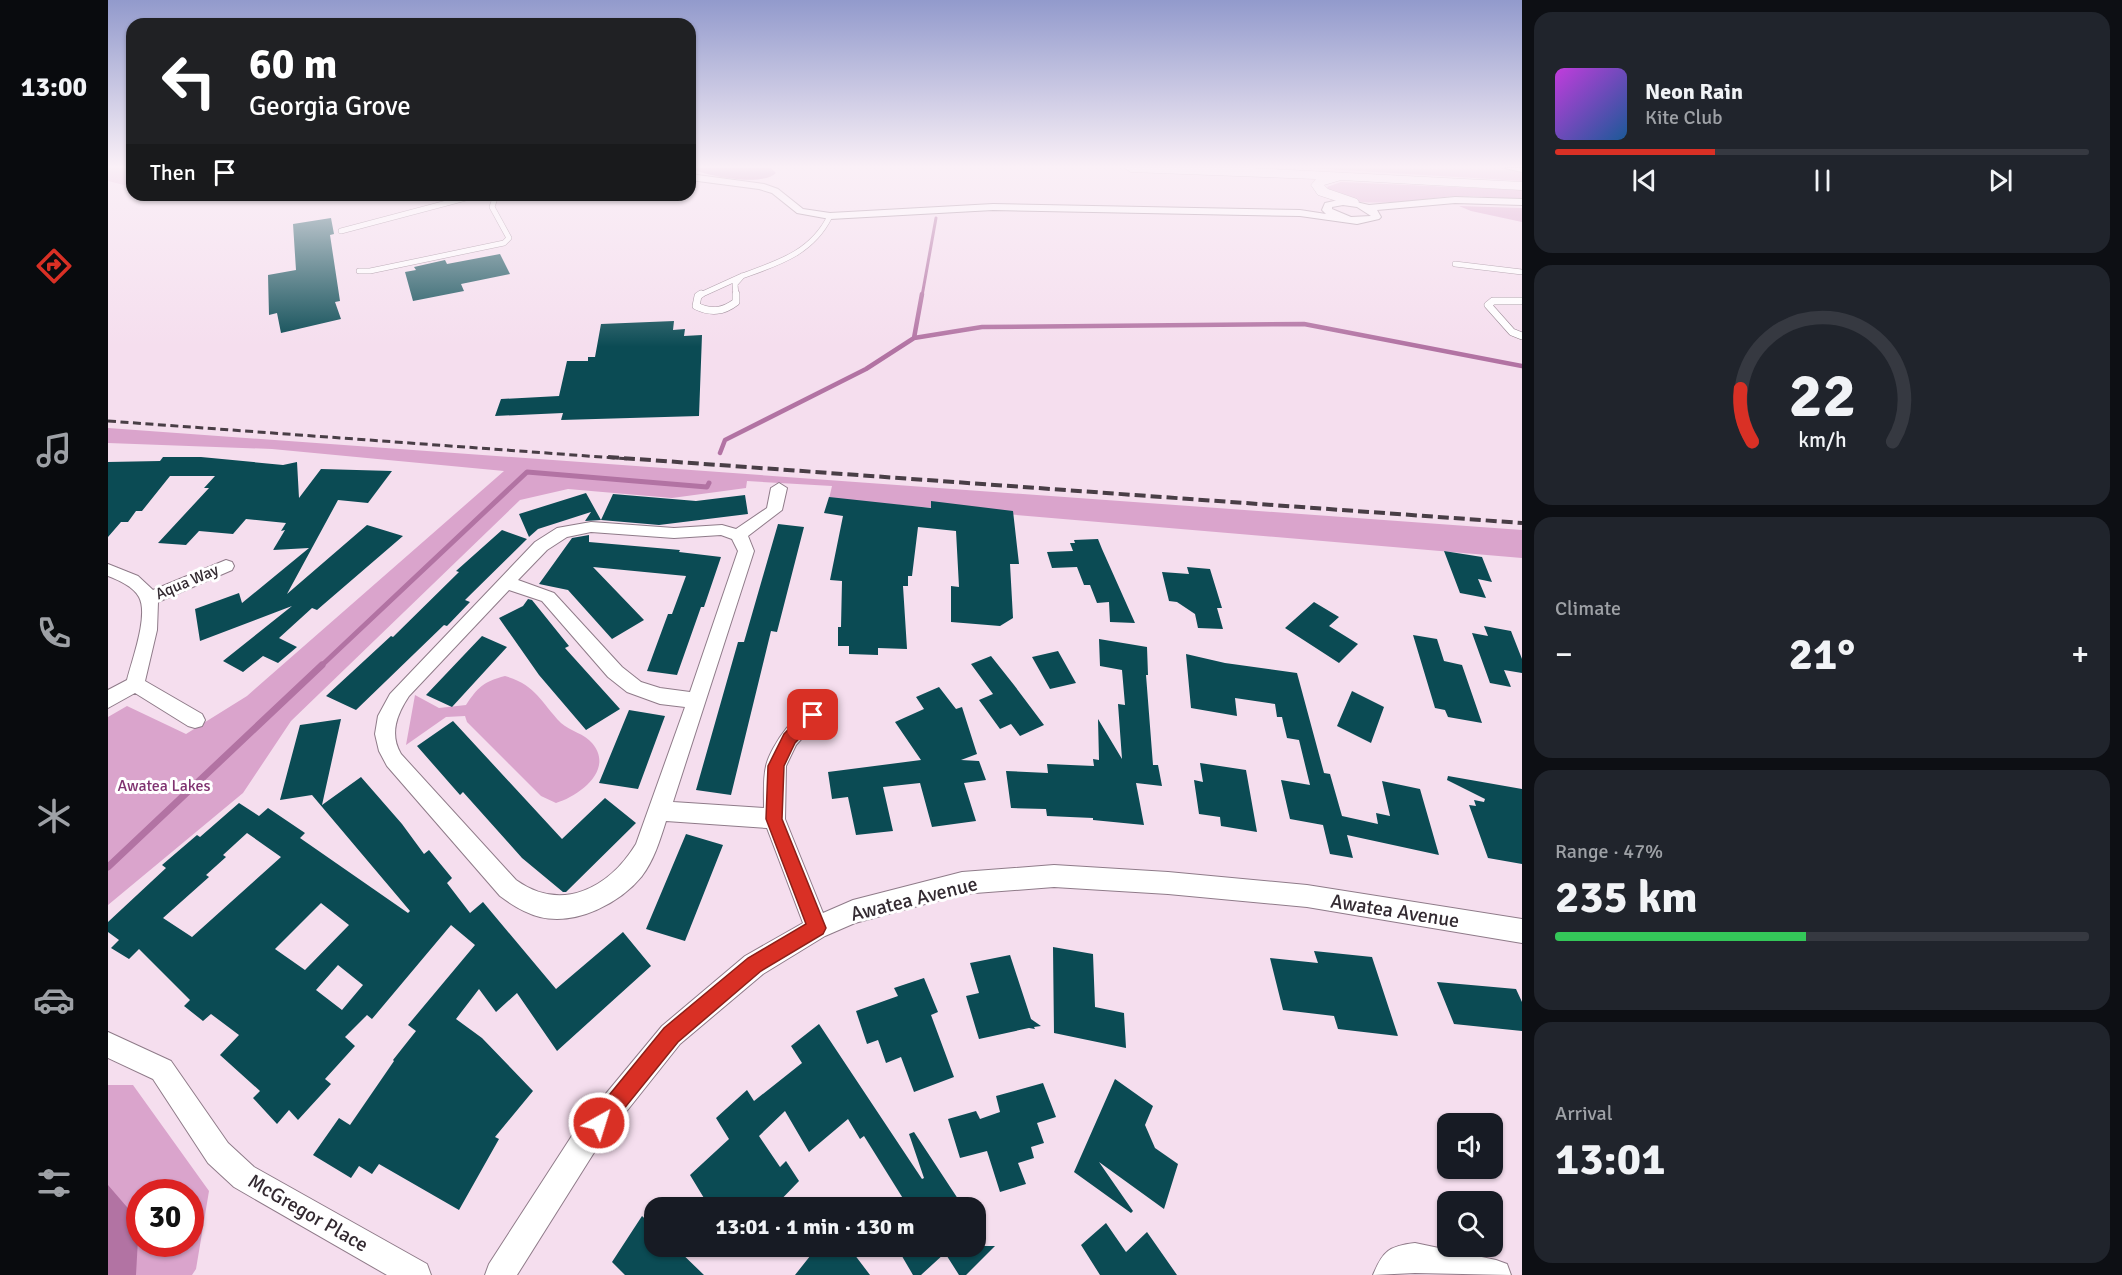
<!DOCTYPE html>
<html lang="en">
<head>
<meta charset="utf-8">
<style>
  :root { --surface:#171b24; --page:#20242c; --text:#f1f3f6; --muted:#9ea1a6; --line:#363941; --accent:#d93025 }
  body { margin:0; font-family:Signika,sans-serif; background:var(--page); color:var(--text); height:100vh; display:flex; flex-direction:column; font-size:22px; white-space:nowrap }
  * { box-sizing:border-box; margin:0 }
  p { font-size:20px; color:var(--muted) }
  .icon { flex:none; width:33px; height:33px; fill:none; stroke:currentColor; stroke-width:2; stroke-linecap:round; stroke-linejoin:round }
  .map { position:relative; flex:1; overflow:hidden }
  .sheet { display:flex; flex-direction:column; gap:12px; padding:12px; background:#0d0f14; width:600px }
  .sheet>* { flex:none }
  .guide { position:absolute; left:18px; top:18px; width:570px; height:183px; border-radius:18px; box-shadow:0 2px 4px #0004; background:#202124; color:#fff; overflow:hidden }
  .tools { position:absolute; left:1329px; top:1113px; display:grid; gap:12px }
  .tools a { display:grid; place-items:center; width:66px; height:66px; border-radius:12px; background:var(--surface); box-shadow:0 2px 4px #0004; font-size:30px }
  .speed { position:absolute; left:18px; top:1179px; display:flex; gap:12px; font-size:30px; font-weight:700; text-align:center }
  .speed>* { display:grid; place-content:center; width:78px; height:78px; border-radius:50%; background:var(--surface); box-shadow:0 2px 4px #0004; line-height:1 }
  .speed .limit { border:9px solid #d22; background:#fff; color:#111 }
  .pin { position:absolute; display:grid; place-items:center; width:51px; height:51px; color:#fff; margin:-26px; border-radius:12px; box-shadow:0 3px 9px #0006 }
  .me { position:absolute; width:66px; margin:-33px; rotate:39deg; stroke-linejoin:round; filter:drop-shadow(0 0 4px #0008) }
  .turn { display:flex; align-items:center; gap:21px; height:126px; padding:0 24px; font-size:27px }
  .turn .icon { width:78px; height:78px; stroke-width:2.5 }
  .turn b { display:block; font-size:42px; line-height:51px }
  .then { display:flex; align-items:center; height:57px; padding:0 24px; background:#0003; gap:12px; font-size:22px }
  .big { font-size:45px; font-weight:700; line-height:1.1 }
  .sheet .tile { flex:1; display:flex; flex-direction:column; justify-content:center; gap:9px; min-width:0; padding:0 21px; border-radius:18px; background:var(--page) }
  .sheet .dial { align-items:center; gap:0 }
  .dial svg { height:156px; overflow:visible; fill:none; stroke:var(--line); stroke-width:7; stroke-linecap:round; text-anchor:middle }
  .dial text { fill:var(--text); stroke:none }
  .song { display:flex; align-items:center; gap:18px }
  .cover { width:72px; height:72px; border-radius:9px; background:linear-gradient(135deg,hsl(290 70% 55%),hsl(210 70% 35%)) }
  .played { height:6px; border-radius:3px; background:linear-gradient(90deg,var(--accent) 30%,var(--line) 30%) }
  .keys { display:flex; justify-content:space-around; direction:ltr }
  .heat { display:flex; justify-content:space-between; align-items:center; font-size:33px; direction:ltr }
  .charge { height:9px; border-radius:4px; background:linear-gradient(90deg,#34c759 47%,var(--line) 0) }
  .trip { position:absolute; left:536px; top:1197px; width:342px; height:60px; border-radius:18px; background:var(--surface); box-shadow:0 2px 4px #0004; font-weight:700; line-height:60px; text-align:center }
  main { display:flex; flex:1; min-height:0 }
  .dock { display:flex; flex-direction:column; width:108px; justify-content:space-around; align-items:center; background:#090b0e; color:var(--muted) }
  .dock .icon { width:42px; height:42px }
  .dock .on { color:var(--accent) }
  .dock b { font-size:27px; color:var(--text) }
  .map>svg:first-child { display:block }
</style>
</head>
<body>
<main>
<nav class="dock">
<b>13:00</b>
<svg class="icon on" aria-label="directions" viewBox="0 0 24 24"><path d="M12 3l9 9-9 9-9-9zM9 14v-3h6M13 9l2 2-2 2"/></svg>
<svg class="icon" aria-label="music" viewBox="0 0 24 24"><path d="M9 18V5l10-2v13"/><circle cx="6" cy="18" r="3"/><circle cx="16" cy="16" r="3"/></svg>
<svg class="icon" aria-label="phone" viewBox="0 0 24 24"><path d="M5 4h4l2 5-3 2q2 4 5 5l2-3 5 2v4C11 20 4 13 5 4z"/></svg>
<svg class="icon" aria-label="climate" viewBox="0 0 24 24"><path d="M12 3v18M4 7l16 10M4 17L20 7"/></svg>
<svg class="icon" aria-label="car" viewBox="0 0 24 24"><path d="M5 17H2v-5l4-1 3-4h7l3 4 3 1v5h-3M9 17h6M6 11h13"/><circle cx="7" cy="17" r="2"/><circle cx="17" cy="17" r="2"/></svg>
<svg class="icon" aria-label="filters" viewBox="0 0 24 24"><path d="M4 7h16M4 17h16"/><circle cx="9" cy="7" r="2"/><circle cx="15" cy="17" r="2"/></svg>
</nav>
<div class="map">
<svg width="1414" height="1275" viewBox="0 0 1414 1275">
  <rect width="100%" height="100%" fill="#f5deee"/>
  <!-- green -->
  <path fill="#daa4cc" fill-rule="evenodd" d="M0 168H24V187L0 181Z
    M1205 168 1414 170V181L1234 170Z
    M1233 182 1414 190V199C1392 198 1371 196 1349 196 1320 197 1237 215 1219 187Z
    M1351 206 1414 208V222L1363 211Z
    M0 428 1414 530V558L721 499 724 486 639 481 638 488 564 498 460 489 412 500 183 721 135 793 0 905V717L19 706 78 734 139 696 396 471 164 449 0 443Z
    M397 676C428 685 432 701 453 723 462 731 477 734 484 743 507 770 471 796 448 803L433 796 359 722 357 716 338 717 298 745 307 695 331 708 358 705C370 687 375 682 397 676Z
    M0 1085H25L101 1191 88 1269 84 1275H0ZM32 1192H82V1244H32Z"/>
  <!-- water -->
  <path fill="#b273a3" d="M582 168H663L668 173C654 187 597 176 582 168Z
    M0 1185 31 1221 28 1275H0Z"/>
  <g fill="none" stroke-linecap="round" stroke-linejoin="round">
    <!-- stream-far3 -->
    <path stroke="#b273a3" stroke-width="3" d="M814 296 828 218"/>
    <!-- stream-far2 -->
    <path stroke="#b273a3" stroke-width="4.5" d="M806 338 814 294
      M612 453 617 440 758 369 806 338 874 327 1196 324 1414 366"/>
    <!-- stream-far1 -->
    <path stroke="#b273a3" stroke-width="5" d="M212 667 419 472 599 487 601 483"/>
    <!-- stream -->
    <path stroke="#b273a3" stroke-width="7" d="M0 867 214 665"/>
  </g>
  <!-- building -->
  <path fill="#0b4b54" fill-rule="evenodd" d="M223 218 226 234 222 235 232 301 227 302 233 319 173 333 169 313 161 315 160 275 188 270 185 224Z
    M392 254 402 274 353 284 356 291 305 301 297 272 308 270 306 267 337 260 339 264Z
    M566 321 565 330 577 329 576 336 594 335 591 416 453 420 455 413 387 416 393 399 451 396 459 361H480V357H487L493 324Z
    M55 457H93L175 465 189 462 191 498 213 469 284 471 260 503 230 500 179 594 259 525 295 536 209 610 204 608 171 638 189 647 170 663 155 656 135 672 115 661 184 606 92 641 87 609 131 593 134 603 201 548 165 550 177 530 173 531 178 523 138 519 125 534 91 531 78 545 50 543 101 488H96L107 476H62L34 511H28L20 522H13L0 537V462L52 461Z
    M478 493 493 520 477 521 483 512 430 529 421 537 411 514Z
    M505 494 588 501 637 495 640 514 551 525 493 520Z
    M721 497 823 508V501L905 511 911 564H902L905 618 892 626 843 622V586L851 587 848 531 810 527 804 576H800V586H795L799 649 770 648V655L741 654V646H730V627H733L734 581 722 580 735 516 716 513Z
    M670 524 696 527 669 632 663 631 623 795 588 790 630 642H636Z
    M394 530 419 539 357 600 362 602 339 626 336 625 248 710 218 696 283 636 285 637 351 572 348 571Z
    M481 535V542L572 550 571 552 613 557 596 607H593L569 675 539 671 560 614H564L578 576 485 567 536 620 504 639 460 590 431 584 464 538Z
    M990 539 994 549 1027 623 1002 622 1001 602 989 603 982 585H976L969 567 944 568 939 552 965 551 962 543H967L966 540Z
    M1336 551 1374 557 1384 582 1370 579 1378 598 1352 593Z
    M1079 567 1102 569 1114 608H1109L1115 629 1090 628 1087 614 1069 602 1061 601 1054 572 1081 574Z
    M420 599 424 600 461 646 457 648 512 709 478 730 431 675 391 618 415 606Z
    M1206 602 1231 617 1221 626 1250 644 1231 663 1177 628Z
    M1376 626 1403 631 1414 659V673L1396 670 1403 687 1382 683 1364 633 1380 636Z
    M1305 635 1329 639 1336 661 1354 665 1374 723 1340 717 1337 710 1327 708Z
    M374 636 399 647 344 707 318 695Z
    M991 639 1039 647 1040 675H1038L1045 765H1050L1054 786 1028 783 1036 825 985 820V818L939 816 938 809 903 808 898 771 940 773 939 764 986 766 985 759 991 760 990 719 1014 759 1010 704 1017 705 1014 670 992 666Z
    M950 651 968 683 942 689 924 657Z
    M1078 654 1117 663 1189 673 1216 773 1222 774 1234 816 1270 824 1268 813 1282 816 1274 781 1312 789 1331 855 1239 835 1245 858 1222 854 1215 825 1182 819 1173 780 1202 785 1191 740 1179 738 1174 717H1169L1167 704 1127 698 1129 716 1083 708Z
    M883 656 906 685 936 725 912 736 903 724 892 729 871 700 885 694 863 664Z
    M831 687 848 709 854 707 869 754 853 760 871 761 878 780 856 783 868 821 824 827 812 783 775 787 785 831 748 835 740 797 724 799 720 772 813 760 787 722 816 709 808 697Z
    M1244 691 1276 707 1263 743 1229 726Z
    M521 710 557 716 530 789 491 783Z
    M233 719 214 805 253 777 294 824 316 854 321 850 344 878 339 883 362 913 375 902 448 989 515 932 543 966 449 1051 409 993 388 1012 371 989 348 1019 374 1038 425 1091 387 1137 391 1139 351 1210 271 1164 264 1174 251 1166 243 1178 205 1155 231 1118 242 1125 286 1061 285 1060 308 1031 300 1025 367 945 343 925 264 1019 259 1015 237 1037 247 1046 217 1079 223 1084 190 1120 181 1110 169 1124 145 1098 152 1091 112 1055 131 1035 103 1014 95 1021 76 1006 82 1000 31 949 21 959 3 948 11 940 0 932V922L58 868 54 865 89 835 92 837 131 803 151 816 160 808 197 833 192 838 300 913 302 911 204 795 172 800 192 725ZM139 833 173 857 84 937 55 918 101 877 98 875 118 857 115 855ZM213 903 241 925 197 970 167 949ZM230 965 255 985 234 1010 208 990Z
    M345 721 454 839 497 798 528 823 458 892H455L414 858 355 792 352 795 309 746Z
    M1092 763 1138 770 1149 832 1113 826 1112 817 1091 814 1086 780 1095 782Z
    M1340 776 1414 789V864L1380 858 1361 805 1368 806 1366 800 1376 802 1377 799 1339 780Z
    M578 834 615 845 577 941 538 929Z
    M945 947 985 954 987 1007 1016 1013 1018 1048 946 1033Z
    M1206 951 1264 957 1290 1036 1230 1029 1226 1016 1175 1010 1162 958 1210 963Z
    M902 955 923 1019 933 1026 926 1027 927 1029 921 1028 871 1039 858 996 871 993 862 963Z
    M816 978 830 1012 823 1015 846 1077 806 1092 793 1057 778 1063 770 1040 759 1044 748 1011 790 996 786 988Z
    M1329 982 1408 989 1414 1002V1031L1346 1024Z
    M711 1024 814 1179 816 1178 801 1134 806 1132 856 1208H801L756 1136 752 1139 740 1119 701 1152 677 1111 651 1136 672 1167 678 1161 691 1181 665 1208H602L582 1175 621 1139 608 1118 639 1090 646 1101 694 1063 683 1046Z
    M1007 1079 1045 1106 1037 1125 1047 1148 1070 1164 1056 1209 991 1162 1025 1211 1023 1213 966 1172Z
    M935 1083 948 1117 929 1123 936 1143 923 1147 926 1158 910 1163 918 1184 892 1192 879 1151 852 1158 840 1119 868 1111 872 1119 892 1112 888 1096Z
    M534 1216 546 1227V1246H566L596 1275H517L504 1262Z
    M998 1223 1018 1252 1039 1232 1069 1275H992L973 1245Z
    M710 1246H740L762 1275H687Z
    M788 1246H887L858 1275H851L837 1253 813 1275H805Z"/>
  <g fill="none" stroke-linecap="round" stroke-linejoin="round">
    <defs>
      <path id="lane-far1" d="M233 231 369 195
        M1347 264 1414 272
        M251 271H262L396 243 401 238 384 207 388 195
        M634 276C670 263 704 253 722 216
        M590 296 634 276
        M628 296 627 284 634 276"/>
      <path id="lane" d="M593 294 590 296 588 306C603 313 615 312 628 302V294
        M1414 301H1385L1380 305 1404 332 1414 336"/>
      <path id="street" d="M1397 168H1414V172Z
        M582 174 656 184 670 189 695 209 722 213 885 204 1192 210 1218 214 1214 210 1217 203 1235 199 1261 205 1347 197 1414 199V205L1347 203 1269 210 1273 217 1271 219 1249 224 1192 216 885 210 722 219 689 213 664 193 651 189 582 180ZM1235 205 1249 207 1263 216 1243 217 1224 209V207Z
        M671 483 679 488 674 510 640 536 646 551 565 802 656 808C656 795 655 779 658 766 662 748 691 702 712 709L715 715 688 745 678 766 677 819 715 913 745 900 854 872 946 865 1060 872 1199 885 1414 919V943L1199 907 1060 894 946 887 854 894 747 923 717 936 655 974 572 1044 487 1151 409 1275H377L381 1264 467 1131 554 1026 637 956 695 923 659 828 558 821C552 840 546 860 534 876 512 903 468 926 432 917 417 913 404 905 392 896L279 766 271 751 267 734 270 716 282 694 427 542 449 528 483 522 566 528 614 525 628 529 659 508 663 488ZM483 532 566 538 613 535 624 539 630 551 582 692 552 688 533 682 514 667 446 593 410 580 439 550 459 537ZM401 590 434 601 500 677 519 692 552 704 577 707 528 844C501 888 454 913 408 880L293 754C281 734 289 714 301 696Z
        M118 560 124 562 126 566 124 570 50 602 49 630 37 681 94 714 97 720 94 726 87 728 80 726 27 693 0 708V690L19 680C24 660 41 615 31 597 25 586 10 580 0 576V564L30 576 45 590Z
        M0 1032 63 1061 120 1143 146 1167 319 1264 323 1275H279L126 1187 100 1163 45 1079 0 1058Z
        M1307 1243 1388 1260 1399 1264 1403 1275 1307 1273 1265 1275C1275 1251 1281 1246 1307 1243Z"/>
      <path id="secondary" d="M1017 168H1143L1414 182V190L1233 180 1216 185 1220 189 1249 199 1251 202 1249 205 1244 206 1210 195 1203 185 1208 179 1023 172Z"/>
    </defs>
    <!-- lane-far1 casing -->
    <use href="#lane-far1" stroke="#8f7b89" stroke-width="6"/>
    <!-- lane casing -->
    <use href="#lane" stroke="#8f7b89" stroke-width="8"/>
    <!-- street casing -->
    <use href="#street" stroke="#8f7b89" stroke-width="2"/>
    <!-- secondary casing -->
    <use href="#secondary" stroke="#8f7b89" stroke-width="1"/>
    <!-- lane-far1 -->
    <use href="#lane-far1" stroke="#fff" stroke-width="5"/>
    <!-- lane -->
    <use href="#lane" stroke="#fff" stroke-width="7"/>
    <!-- street -->
    <use href="#street" fill="#fff" fill-rule="evenodd"/>
    <!-- secondary -->
    <use href="#secondary" fill="#fff" fill-rule="evenodd"/>
    <!-- rail-far1 -->
    <path stroke="#493e46" stroke-width="3" stroke-dasharray="8 4.5" stroke-linecap="butt" d="M0 421 521 459"/>
    <!-- rail -->
    <path stroke="#493e46" stroke-width="4" stroke-dasharray="11 5" stroke-linecap="butt" d="M500 457 1414 523"/>
  </g>
  <!-- sky -->
  <linearGradient id="sky" x2="0" y2="1"><stop stop-color="#929acc"/><stop offset="0.48" stop-color="#faf0f7"/><stop offset="1" stop-color="#faf0f7" stop-opacity="0"/></linearGradient>
  <rect width="1414" height="347" fill="url(#sky)"/>
  <!-- route -->
  <path fill="#d93025" stroke="#8d1f18" stroke-width="1.5" d="M705 708 710 710 712 715 710 719 687 743 676 766 674 819 718 928 715 934 653 971 570 1042 498 1131 491 1134 484 1131 481 1123 484 1116 556 1028 640 958 698 924 658 819 660 766 676 734 699 710Z"/>
  <g text-anchor="middle" dominant-baseline="central" stroke-width="6" stroke-linejoin="round" paint-order="stroke">
    <!-- street labels -->
    <g font-size="16" fill="#332a31" stroke="#fff">
      <text transform="translate(79 582) rotate(-23)">Aqua Way</text>
    </g>
    <!-- park labels -->
    <g font-size="16" fill="#803371" stroke="#fff">
      <text x="56" y="786">Awatea Lakes</text>
    </g>
    <!-- near-street labels -->
    <g font-size="20" fill="#332a31" stroke="#fff">
      <text transform="translate(806 899) rotate(-14)">Awatea Avenue</text>
      <text transform="translate(1287 911) rotate(9)">Awatea Avenue</text>
      <text transform="translate(200 1213) rotate(30)">McGregor Place</text>
    </g>
  </g>
</svg>
<div class="tools">
<a><svg class="icon" aria-label="sound" viewBox="0 0 24 24"><path d="M4 9h4l5-4v14l-5-4H4zM17 9q2 3 0 6"/></svg></a>
<a><svg class="icon" aria-label="search" viewBox="0 0 24 24"><circle cx="10" cy="10" r="6"/><path d="M15 15l6 6"/></svg></a>
</div>
<div class="speed"><div class="limit">30</div></div>
<div class="pin" style="left:705px;top:715px;background:#d93025"><svg class="icon" aria-label="arrive" viewBox="0 0 24 24"><path d="M6 21V4h12l-3 4 3 4H6"/></svg></div>
<svg class="me" style="left:491px;top:1123px" viewBox="-20 -20 40 40"><circle r="17" fill="#d93025" stroke="#fff" stroke-width="3"/><path d="M0-11L8 9 0 5-8 9z" fill="#fff"/></svg>
<div class="trip">13:01 · 1 min · 130 m</div>
<div class="guide">
<div class="turn"><svg class="icon" aria-label="left" viewBox="0 0 24 24"><path d="M17 20v-9H6M10 6l-5 5 5 5"/></svg><div><b>60 m</b>Georgia Grove</div></div>
<div class="then">Then<svg class="icon" aria-label="arrive" viewBox="0 0 24 24"><path d="M6 21V4h12l-3 4 3 4H6"/></svg></div>
</div>
</div>
<section class="sheet">
<div class="tile">
<div class="song"><i class="cover"></i><div><b>Neon Rain</b><p>Kite Club</p></div></div>
<div class="played"></div>
<div class="keys"><svg class="icon" aria-label="previous" viewBox="0 0 24 24"><path d="M18 5L8 12l10 7zM5 5v14"/></svg><svg class="icon" aria-label="pause" viewBox="0 0 24 24"><path d="M8 5v14M16 5v14"/></svg><svg class="icon" aria-label="next" viewBox="0 0 24 24"><path d="M6 5l10 7-10 7zM19 5v14"/></svg></div>
</div>
<div class="tile dial"><svg viewBox="0 0 100 80">
<path d="M14 69A42 42 0 1 1 86 69"/>
<path d="M14 69A42 42 0 0 1 8 42" stroke="#d93025"/>
<text x="50" y="56" font-size="32" font-weight="700">22</text>
<text x="50" y="72" font-size="11">km/h</text>
</svg></div>
<div class="tile"><p>Climate</p>
<div class="heat"><a>−</a><b class="big">21°</b><a>+</a></div>
</div>
<div class="tile"><p>Range · 47%</p><b class="big">235 km</b><div class="charge"></div></div>
<div class="tile"><p>Arrival</p><b class="big">13:01</b></div>
</section>
</main>
</body>
</html>
